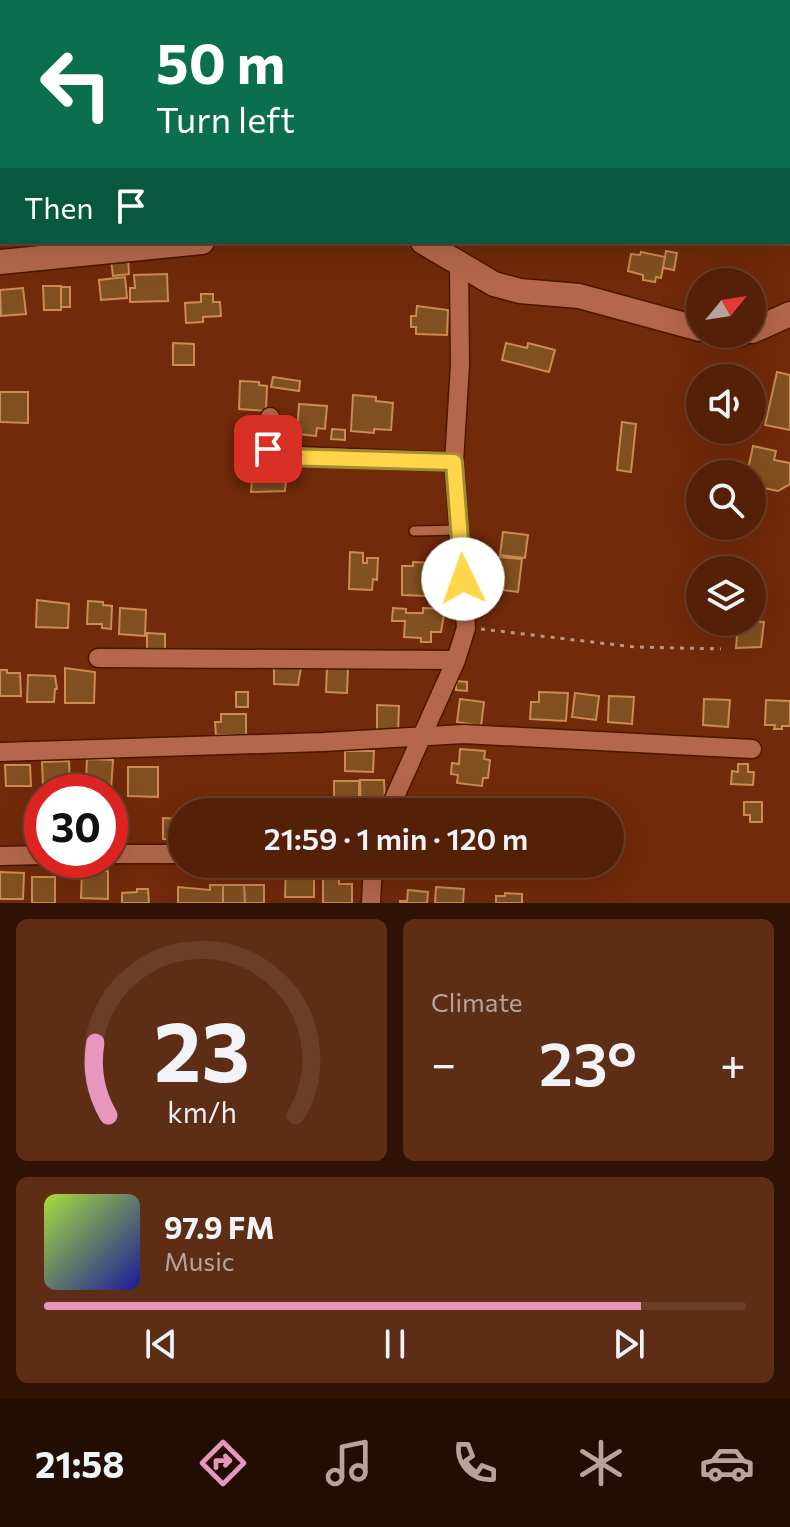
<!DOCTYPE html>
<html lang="en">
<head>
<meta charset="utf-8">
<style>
  :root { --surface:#552008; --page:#5e2d16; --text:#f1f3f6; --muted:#b6a39c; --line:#6b3e29; --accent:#e797bd }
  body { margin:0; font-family:Commissioner,sans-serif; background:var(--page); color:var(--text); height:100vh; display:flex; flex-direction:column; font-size:30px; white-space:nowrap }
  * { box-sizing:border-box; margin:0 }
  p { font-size:26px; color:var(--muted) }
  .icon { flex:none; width:44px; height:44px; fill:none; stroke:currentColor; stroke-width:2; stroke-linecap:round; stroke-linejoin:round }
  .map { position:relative; height:903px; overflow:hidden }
  .panel { display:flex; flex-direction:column; gap:16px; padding:16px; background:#2f1204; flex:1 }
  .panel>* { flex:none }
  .banner { position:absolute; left:0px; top:0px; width:790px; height:244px; box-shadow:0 8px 32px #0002,0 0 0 2px var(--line); background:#0b6e4f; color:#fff; overflow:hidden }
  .needle { width:52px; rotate:60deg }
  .fabs { position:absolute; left:686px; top:268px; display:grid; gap:16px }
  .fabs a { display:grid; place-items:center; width:80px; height:80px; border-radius:50%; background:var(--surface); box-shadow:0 8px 32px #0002,0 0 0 2px var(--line); font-size:40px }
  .speed { position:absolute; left:24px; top:774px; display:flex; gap:16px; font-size:40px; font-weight:700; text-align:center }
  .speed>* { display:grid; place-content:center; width:104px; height:104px; border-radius:50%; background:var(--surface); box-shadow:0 8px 32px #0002,0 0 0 2px var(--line); line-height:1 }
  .speed .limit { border:12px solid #d22; background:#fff; color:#111 }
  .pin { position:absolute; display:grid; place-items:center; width:68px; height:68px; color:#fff; margin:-34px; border-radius:16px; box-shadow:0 4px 12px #0006 }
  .me { position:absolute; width:88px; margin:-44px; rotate:357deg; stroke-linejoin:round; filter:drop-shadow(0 0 6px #0008) }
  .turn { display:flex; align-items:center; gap:28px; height:168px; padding:0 24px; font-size:36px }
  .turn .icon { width:104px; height:104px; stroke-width:2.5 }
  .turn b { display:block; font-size:56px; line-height:68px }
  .then { display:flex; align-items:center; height:76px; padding:0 24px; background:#0003; gap:16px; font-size:30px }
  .big { font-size:60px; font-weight:600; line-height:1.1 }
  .panel .tile { flex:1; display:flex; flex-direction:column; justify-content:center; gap:12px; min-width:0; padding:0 28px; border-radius:12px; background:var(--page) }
  .panel .dial { align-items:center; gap:0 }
  .dial svg { height:208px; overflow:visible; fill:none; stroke:var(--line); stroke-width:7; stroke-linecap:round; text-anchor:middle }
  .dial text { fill:var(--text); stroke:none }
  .song { display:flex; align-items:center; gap:24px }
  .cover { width:96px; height:96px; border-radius:12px; background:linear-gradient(135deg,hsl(80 70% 55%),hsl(240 70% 35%)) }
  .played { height:8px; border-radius:4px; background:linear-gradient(90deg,var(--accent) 85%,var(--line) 85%) }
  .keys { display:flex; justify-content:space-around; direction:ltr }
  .heat { display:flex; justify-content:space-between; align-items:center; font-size:44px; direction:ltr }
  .panel .tiles { flex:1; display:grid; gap:16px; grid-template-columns:1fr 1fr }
  .tile:last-child { grid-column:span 2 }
  .trip { position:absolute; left:168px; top:798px; width:456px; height:80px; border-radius:40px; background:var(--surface); box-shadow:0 8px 32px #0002,0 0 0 2px var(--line); font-weight:600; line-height:80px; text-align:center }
  .tabs { display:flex; height:128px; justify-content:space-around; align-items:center; background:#220d03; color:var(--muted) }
  .tabs .icon { width:56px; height:56px }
  .tabs .selected { color:var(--accent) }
  .tabs b { font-size:36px; color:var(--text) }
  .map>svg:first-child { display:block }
</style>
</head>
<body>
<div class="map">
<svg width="790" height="903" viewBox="0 0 790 903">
  <rect width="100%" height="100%" fill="#712a0a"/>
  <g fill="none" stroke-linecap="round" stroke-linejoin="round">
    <!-- river -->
    <path stroke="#1a3037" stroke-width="32" d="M621 2 624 0
      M0 193H2"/>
  </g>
  <!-- building -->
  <path fill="#815020" stroke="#cb8b51" stroke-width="2" d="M666 251 677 253 674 270 663 268Z
    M641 252 665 257 661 278 656 277 655 282 643 280V275L628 271 631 254 640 255Z
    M128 258 129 274 113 276 111 260Z
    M167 274 168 301 130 302V288H135L134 275Z
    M125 277 127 298 101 300 99 280Z
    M43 286H61V310H44Z
    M61 287H70V307H61Z
    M23 288 26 314 1 316 0 290Z
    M201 294H213V302H220L221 316 203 317V322L186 323 185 303 201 302Z
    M417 306 448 310 447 335 416 334V327H411V316H416Z
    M173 343 194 344V365H173Z
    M506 343 527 348 528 343 555 350 549 372 502 360Z
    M777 372 790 375V430L765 425Z
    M273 377 300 381 299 391 271 387Z
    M240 381 259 382V385L267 386 266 411 239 409Z
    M0 392H28V423L0 422Z
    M353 395 376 397V401L393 403 391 430 374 429V433L351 431Z
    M299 404 327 406 325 429 317 428 316 436 297 434Z
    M622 422 636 424 631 472 617 470Z
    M332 429 345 430V440L331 439Z
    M753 446 776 451 774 460 790 463V484L778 491 758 487 760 479 747 474Z
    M253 468 287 470 285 491 251 492Z
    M503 532 528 535 525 558 500 555Z
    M350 552 363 553V563H367V558H378L377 580 373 579 372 590 349 589Z
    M498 557 522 559 518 592 495 589Z
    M413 562 431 563 429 596 402 595V566H413Z
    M437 580H453V596H437Z
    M37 600 69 604 68 628 36 627Z
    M88 601 103 602V605L112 606 111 629 102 628V624H87Z
    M120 608 146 610 145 636 119 634Z
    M393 608 406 609V613H423V608L445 609 441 632H431V642H421V638L404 637 405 621H392Z
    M753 621 764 622 761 647 736 648 738 623 753 624Z
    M147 633 165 634V649H147Z
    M327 666 348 667 347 693 326 692Z
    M274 667 301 668 298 685 274 684Z
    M65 668 95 672 94 703H65Z
    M0 670H7V673H20L21 696H0Z
    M28 675 55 676 57 689H55L54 702H27Z
    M456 681 467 682V691L456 690Z
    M236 692H248V707H236Z
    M539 692 568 693 566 721 530 719 531 702H539Z
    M575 693 599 696 596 720 572 717Z
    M609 696 634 697 632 724 608 722Z
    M460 699 484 702 481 726 457 722Z
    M704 699 730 700 728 727 703 725Z
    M766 700 790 701V726H782V729H774L775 725H765Z
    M377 705 399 706 398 731H377Z
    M221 714H246V735H216L215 722H221Z
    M460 749 485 751 484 759 490 760 488 778H483L482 786 457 783 458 775 451 774 452 763 459 764Z
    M345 751H374L373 772 345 771Z
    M87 759 113 760 111 790 91 789 92 783 86 782Z
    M69 761 70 785 43 786 42 762Z
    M738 764H748V772H754L753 785 731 784 732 771 738 772Z
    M5 765H30L31 786H6Z
    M128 767H158V797L128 796Z
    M360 780H384L385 802 361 803Z
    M334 781H359V802H334Z
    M744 802H762V822H750V815H744Z
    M163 818 182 819V840L163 839Z
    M410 864H437L436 870 409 869Z
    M286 868H314V897H285Z
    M82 871H108V899L81 898Z
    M0 872 24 873 23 899H0Z
    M32 877H55V903H32Z
    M323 877H339V884H352V903H323Z
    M210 885H223V903H178V887L210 890Z
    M223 885H244L245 903H223Z
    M244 885H264V903H245Z
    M436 887 464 889 463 903H435Z
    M137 889H148L149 903H122V893L137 892Z
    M408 890 428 892 427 903H400V901H407Z
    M505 893 522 894V903H496V896H505Z"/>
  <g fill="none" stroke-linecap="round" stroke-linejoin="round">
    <defs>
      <path id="lane" d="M414 531 459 530"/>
      <path id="street" d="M366 2 372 0
        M568 2 572 0
        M0 50H2
        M270 417 268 449 273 455 454 462
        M98 658 456 660
        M0 752 323 742 464 734 752 749
        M388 812 456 660 466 628 454 462 460 365 459 265
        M110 854H182
        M0 856 42 855
        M371 903 373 864"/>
      <path id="secondary" d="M423 242 494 284 520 291 579 296 700 329
        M0 262 202 242
        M752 331 790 314
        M721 334H741"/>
    </defs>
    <!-- lane casing -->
    <use href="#lane" stroke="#4b1600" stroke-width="12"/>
    <!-- street casing -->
    <use href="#street" stroke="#4b1600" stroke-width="21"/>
    <!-- secondary casing -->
    <use href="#secondary" stroke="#4b1600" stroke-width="27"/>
    <!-- path -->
    <path stroke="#bc9686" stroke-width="3" stroke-dasharray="4 6" stroke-linecap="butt" d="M481 629 635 647 721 649"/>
    <!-- lane -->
    <use href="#lane" stroke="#b4674a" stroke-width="9"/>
    <!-- street -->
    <use href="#street" stroke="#b4674a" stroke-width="18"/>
    <!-- secondary -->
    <use href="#secondary" stroke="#b4674a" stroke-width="24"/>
  </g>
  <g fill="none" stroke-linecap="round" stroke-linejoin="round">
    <defs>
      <path id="route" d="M268 449 273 455 283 457 454 462 463 579"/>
    </defs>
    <!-- route casing -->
    <use href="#route" stroke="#a68a30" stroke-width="20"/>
    <!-- route -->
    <use href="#route" stroke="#ffd54a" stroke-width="14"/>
  </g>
</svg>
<div class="fabs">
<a><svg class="needle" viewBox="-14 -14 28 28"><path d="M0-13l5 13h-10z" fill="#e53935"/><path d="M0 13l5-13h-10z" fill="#b6a39c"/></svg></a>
<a><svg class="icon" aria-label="sound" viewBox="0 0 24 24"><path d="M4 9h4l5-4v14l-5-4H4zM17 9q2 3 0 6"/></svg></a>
<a><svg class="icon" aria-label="search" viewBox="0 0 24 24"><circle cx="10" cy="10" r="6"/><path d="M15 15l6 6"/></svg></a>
<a><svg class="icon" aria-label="layers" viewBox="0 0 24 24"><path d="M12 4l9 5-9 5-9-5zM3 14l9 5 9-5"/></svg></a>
</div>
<div class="speed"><div class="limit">30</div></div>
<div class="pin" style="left:268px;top:449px;background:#d93025"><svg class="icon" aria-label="arrive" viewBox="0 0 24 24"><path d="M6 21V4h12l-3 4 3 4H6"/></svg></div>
<svg class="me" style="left:463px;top:579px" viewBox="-20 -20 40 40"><circle r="19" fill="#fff"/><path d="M0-13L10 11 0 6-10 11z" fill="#ffd54a"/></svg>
<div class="trip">21:59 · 1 min · 120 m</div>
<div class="banner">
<div class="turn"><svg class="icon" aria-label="left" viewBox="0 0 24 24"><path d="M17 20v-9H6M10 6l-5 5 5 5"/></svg><div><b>50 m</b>Turn left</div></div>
<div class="then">Then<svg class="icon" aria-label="arrive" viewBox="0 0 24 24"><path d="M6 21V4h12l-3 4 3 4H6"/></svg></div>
</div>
</div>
<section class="panel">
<div class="tiles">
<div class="tile dial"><svg viewBox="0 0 100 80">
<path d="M14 69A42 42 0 1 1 86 69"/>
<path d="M14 69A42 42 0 0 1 9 41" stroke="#e797bd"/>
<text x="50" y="56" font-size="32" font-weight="700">23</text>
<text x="50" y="72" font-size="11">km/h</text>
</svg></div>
<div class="tile"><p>Climate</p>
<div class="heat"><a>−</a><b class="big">23°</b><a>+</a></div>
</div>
<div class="tile">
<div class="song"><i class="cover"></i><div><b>97.9 FM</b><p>Music</p></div></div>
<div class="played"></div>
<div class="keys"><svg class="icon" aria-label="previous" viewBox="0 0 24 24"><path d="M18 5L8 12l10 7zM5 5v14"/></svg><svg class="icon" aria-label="pause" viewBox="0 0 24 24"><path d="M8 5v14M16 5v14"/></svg><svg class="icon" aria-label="next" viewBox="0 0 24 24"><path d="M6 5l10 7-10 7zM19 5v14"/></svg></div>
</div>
</div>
</section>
<nav class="tabs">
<b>21:58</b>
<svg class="icon selected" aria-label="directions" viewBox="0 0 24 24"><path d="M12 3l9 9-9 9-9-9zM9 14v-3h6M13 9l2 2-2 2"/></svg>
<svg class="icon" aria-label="music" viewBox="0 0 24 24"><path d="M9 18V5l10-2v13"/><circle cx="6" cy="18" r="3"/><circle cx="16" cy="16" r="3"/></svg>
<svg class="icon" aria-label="phone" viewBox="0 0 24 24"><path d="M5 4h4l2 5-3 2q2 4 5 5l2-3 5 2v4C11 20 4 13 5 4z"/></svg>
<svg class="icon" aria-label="climate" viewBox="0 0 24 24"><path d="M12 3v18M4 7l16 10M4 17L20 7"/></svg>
<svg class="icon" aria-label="car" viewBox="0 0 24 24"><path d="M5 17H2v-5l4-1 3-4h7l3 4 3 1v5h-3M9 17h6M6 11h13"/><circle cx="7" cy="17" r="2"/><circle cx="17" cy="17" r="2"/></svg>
</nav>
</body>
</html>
